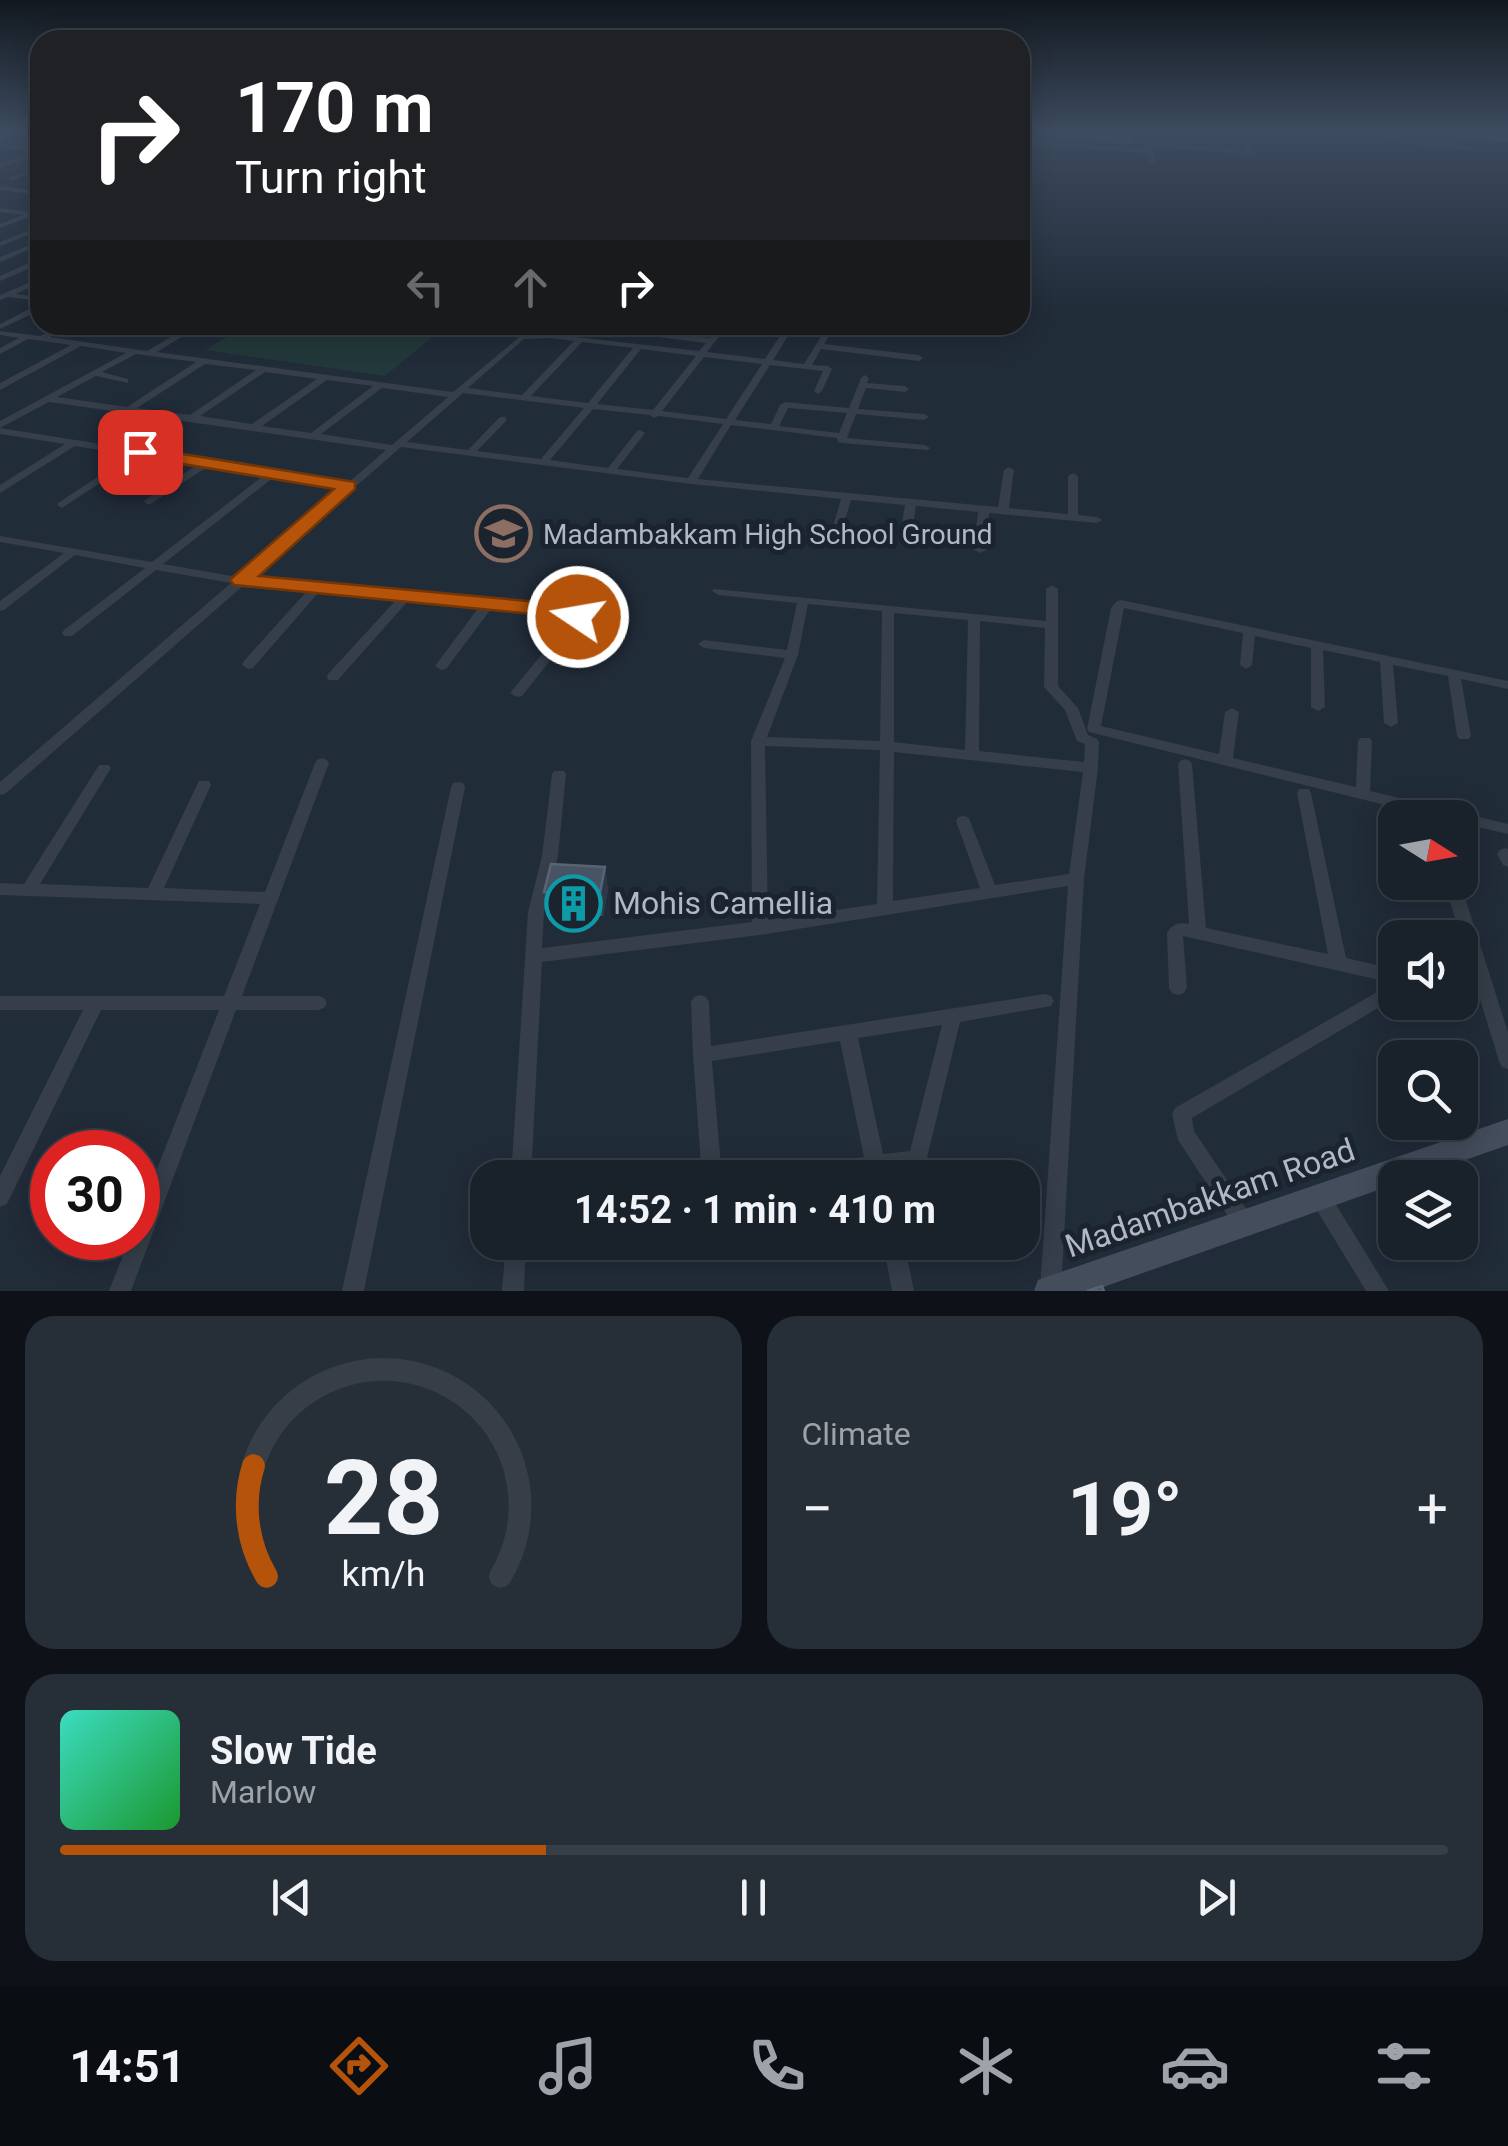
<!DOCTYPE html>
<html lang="en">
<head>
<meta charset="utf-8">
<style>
  :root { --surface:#19212b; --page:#262e37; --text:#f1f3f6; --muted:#9fa3a9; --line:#373e47; --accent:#b45309 }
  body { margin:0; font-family:Roboto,sans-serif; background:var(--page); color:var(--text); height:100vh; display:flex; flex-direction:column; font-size:38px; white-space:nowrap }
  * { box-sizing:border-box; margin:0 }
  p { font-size:32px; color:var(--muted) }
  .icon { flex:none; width:55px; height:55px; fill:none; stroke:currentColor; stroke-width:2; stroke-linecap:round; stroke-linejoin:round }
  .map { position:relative; height:1291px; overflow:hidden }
  .sheet { display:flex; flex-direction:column; gap:25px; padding:25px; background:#0e1218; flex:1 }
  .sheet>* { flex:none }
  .banner { position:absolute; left:30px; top:30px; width:1000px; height:305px; border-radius:30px; box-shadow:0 5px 25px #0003,0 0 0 2px var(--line); background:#202124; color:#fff; overflow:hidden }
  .needle { width:65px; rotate:101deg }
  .buttons { position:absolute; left:1378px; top:800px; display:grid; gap:20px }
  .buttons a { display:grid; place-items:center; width:100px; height:100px; border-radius:20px; background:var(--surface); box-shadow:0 5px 25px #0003,0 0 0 2px var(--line); font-size:50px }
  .speed { position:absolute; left:30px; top:1130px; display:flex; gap:20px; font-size:50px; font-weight:700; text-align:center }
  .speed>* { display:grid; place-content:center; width:130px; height:130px; border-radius:50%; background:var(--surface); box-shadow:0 5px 25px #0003,0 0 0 2px var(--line); line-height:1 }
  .speed .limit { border:15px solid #d22; background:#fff; color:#111 }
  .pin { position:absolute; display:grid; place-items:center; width:85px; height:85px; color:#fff; margin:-42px; border-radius:20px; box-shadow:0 5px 15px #0006 }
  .me { position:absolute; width:110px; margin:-55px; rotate:282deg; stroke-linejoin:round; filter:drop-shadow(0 0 8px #0008) }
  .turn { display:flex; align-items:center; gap:35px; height:210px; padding:0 40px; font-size:45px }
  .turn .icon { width:130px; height:130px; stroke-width:2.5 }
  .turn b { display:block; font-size:70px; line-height:85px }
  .lanes { display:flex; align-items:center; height:95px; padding:0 40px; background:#0003; justify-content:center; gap:50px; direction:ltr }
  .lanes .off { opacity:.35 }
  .big { font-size:75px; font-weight:700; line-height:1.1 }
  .sheet .tile { flex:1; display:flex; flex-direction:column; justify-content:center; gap:15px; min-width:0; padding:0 35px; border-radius:30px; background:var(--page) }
  .sheet .dial { align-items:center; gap:0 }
  .dial svg { height:260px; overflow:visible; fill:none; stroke:var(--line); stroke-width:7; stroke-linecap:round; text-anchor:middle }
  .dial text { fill:var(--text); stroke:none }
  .song { display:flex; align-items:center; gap:30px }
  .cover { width:120px; height:120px; border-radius:15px; background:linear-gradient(135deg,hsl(170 70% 55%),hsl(130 70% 35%)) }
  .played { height:10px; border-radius:5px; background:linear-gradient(90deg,var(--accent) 35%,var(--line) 35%) }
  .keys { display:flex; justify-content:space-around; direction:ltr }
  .heat { display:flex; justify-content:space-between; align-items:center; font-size:55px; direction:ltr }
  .sheet .tiles { flex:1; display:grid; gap:25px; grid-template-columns:1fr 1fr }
  .tile:last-child { grid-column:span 2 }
  .trip { position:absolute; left:470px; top:1160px; width:570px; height:100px; border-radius:30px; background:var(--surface); box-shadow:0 5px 25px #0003,0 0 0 2px var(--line); font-weight:700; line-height:100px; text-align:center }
  .dock { display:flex; height:160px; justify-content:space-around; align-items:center; background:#0a0d11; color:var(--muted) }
  .dock .icon { width:70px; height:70px }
  .dock .selected { color:var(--accent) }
  .dock b { font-size:45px; color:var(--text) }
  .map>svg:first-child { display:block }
</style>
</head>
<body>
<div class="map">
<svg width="1508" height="1291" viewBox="0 0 1508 1291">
  <rect width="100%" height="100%" fill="#212c39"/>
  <!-- green -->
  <path fill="#23383a" d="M247 325H447L385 376 205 350Z"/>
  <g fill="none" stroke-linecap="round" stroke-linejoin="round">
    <!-- street -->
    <path fill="#353e49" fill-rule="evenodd" d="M18 130H27L0 140V136Z
      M1021 130H1027L1025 141 1145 149 1139 130H1144L1148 143 1247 150 1240 133 1214 130H1244L1254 152 1251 154 1150 146 1156 162 1153 164 1150 162 1147 153 1025 144 1023 161 1020 163Z
      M1336 130H1356L1405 137 1402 139Z
      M1402 139 1470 146 1473 148 1470 150 1400 142Z
      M0 144 40 147V154L0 168V164L39 151 0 148Z
      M40 166V170L12 180 7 179Z
      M0 186 40 191V195L0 190Z
      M0 208 40 213V217L32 216 0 228V224L23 215 0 212Z
      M40 226V230L0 246V242Z
      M40 241V245L0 262V257Z
      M37 259H40V264L0 281V276Z
      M40 278V283L16 294 40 297V301L8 297 0 300V295Z
      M37 305H40V310L0 329V324Z
      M62 325H72L50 337 147 351 191 325H201L157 352 453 392 522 335 549 334 699 351 706 343 579 327 575 325H599L709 338 720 325H728L707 352 765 359 787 325H795L773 360 804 364 828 325H858L915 331H918V335L834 328 824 344 919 355 923 358 919 361 821 349 812 365 828 366 832 369 822 391 818 394 814 391 823 371 770 365 735 420 771 424 780 405 785 402 849 408 861 378 865 375 869 378 867 383 905 386 909 389 905 392 866 388 858 409 924 414 929 417 924 420 856 414 847 438 925 445 930 448 928 450 841 443 838 442 837 438 731 425 698 479 998 507 1004 470 1009 467 1014 470 1009 508 1068 514V476L1073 473 1078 476V515L1097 517 1102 520 1097 523 989 513 986 550 980 553 974 550 978 512 916 506 911 539 905 542 899 539 905 505 851 500 841 533 836 536 831 533 841 499 691 484 401 447 251 578 402 593 407 591 412 594 485 601 489 599 494 602 579 610 583 619 522 696 517 697 510 693 571 619 570 616 491 609 446 669 441 670 435 666 479 607 408 601 338 680H328L327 677 328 674 397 599 319 592 253 668 248 669 242 665 243 662 307 591 244 585 5 794 0 795V782L231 583 156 570 72 636H64L62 633 64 630 145 568 75 555 4 610 0 611V601L64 553 0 542V536L152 562 263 476 207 467 149 505 144 502 145 500 197 465 141 456 62 508 57 505 58 503 131 455 75 446 0 493V485L65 444 0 434V428L348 483 386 450 49 402 0 428V421L126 353 81 346 0 390V383L71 345 28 339 0 354V348L19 338 0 335V331L40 336ZM549 338 574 341 522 395 468 388 524 339ZM582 342 633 348 588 403 531 396ZM641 349 696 356 653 410 597 404ZM136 354 196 362 127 407 57 397 96 376 128 383V379L102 372ZM704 357 762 364 726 419 662 411ZM205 364 256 370 190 415 137 408ZM265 372 317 379 252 424 200 416ZM327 380 373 386 311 433 262 426ZM382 388 448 397 392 445 321 434ZM463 393 584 408 541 459 477 451 506 421V417H500L468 450 407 442ZM788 408 847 413 839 433 779 426ZM593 409 650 415 654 418 658 416 723 424 688 478 617 469 645 433 640 430 637 431 608 468 550 460ZM274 477 342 488 238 577 163 564Z
      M1052 585 1058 589V686L1078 708 1088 735 1097 739 1099 742 1098 768 1084 879 1061 1291H1041L1040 1289 1068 886 760 935 542 962 531 1178H511L528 912 542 856 552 774 554 771H564L566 774 558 856 544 912 542 948 752 922 751 741 785 658 704 648 698 644 704 640 787 650 797 603 718 595 712 591 714 589 1046 621V589ZM808 604 882 611 880 741 767 737 798 655ZM894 613 968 620 965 750 894 742ZM980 621 1045 628 1044 687 1065 710 1077 741 1085 744 1084 762 979 751ZM765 746 880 750 877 904 768 920ZM894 752 1083 772 1069 874 995 885 970 821 968 817 963 816 958 817 956 821 980 888 893 901Z
      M1121 600 1508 681V689L1461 679 1471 736 1469 739H1459L1457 736 1448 676 1393 665 1398 723 1391 727 1384 723 1380 662 1323 650 1325 707 1318 711 1311 707V648L1255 636 1252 665 1246 669 1240 665 1243 633 1124 608 1101 726 1219 754 1225 712 1232 708 1239 712 1233 758 1356 787 1358 741 1360 738H1370L1372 741 1370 791 1508 824V834L1460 823V818H1438L1089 732 1087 729 1111 608 1117 601Z
      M322 758 327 760 329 763 242 996H318L324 998 327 1003 324 1008 318 1010H236L131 1291H109L130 1238H138V1218L219 1010H101L7 1204 0 1207V1176L83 1010H0V996H224L260 904 0 895V883L24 884 99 765H109L111 768 40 884 148 888 197 785 199 781H209L211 785 164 888 265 892 315 763 317 760Z
      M1185 759 1190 761 1192 764 1206 928 1328 954 1297 793 1299 789H1309L1311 793 1346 958 1395 969V998L1192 1118 1194 1131 1251 1216 1254 1223 1251 1230 1244 1233 1237 1230 1178 1140 1172 1114 1175 1108 1393 983 1183 936 1187 988 1184 993 1178 995 1172 993 1169 988 1167 933C1172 924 1180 922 1189 924L1178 764 1180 761Z
      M458 782 463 783 465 787 364 1291H342L451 787 453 783Z
      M1505 848 1508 849V867L1503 865 1497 854 1500 850Z
      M1444 882H1460L1508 1032V1069L1502 1067 1499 1061Z
      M1045 994 1051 996 1054 1001 1051 1006 960 1022 925 1166 887 1173 888 1178H868L867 1175 852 1178H770L773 1171 780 1168 864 1157 840 1041 712 1061 722 1178H702L693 1055 691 1002 694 997 700 995 706 997 709 1002 711 1046ZM942 1025 910 1151 883 1154 858 1038Z
      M1320 1187 1327 1190 1389 1291H1366L1313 1204 1310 1197 1313 1190Z
      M506 1242H526L524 1291H502Z
      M883 1242H904L914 1291H892Z"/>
    <!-- secondary -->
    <path fill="#434d5c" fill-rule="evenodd" d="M1508 1119V1145L1414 1178H1395V1184L1092 1291H1034L1038 1280 1049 1276Z"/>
    <!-- primary -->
    <path fill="#535d69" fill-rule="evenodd" d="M1428 130 1508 136V142L1432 133Z"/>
  </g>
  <!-- wall -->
  <path fill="#3c4858" d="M1060 130H1134L1135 132 1133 144 1060 140Z
    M605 867 608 890 603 916 548 915 544 892Z"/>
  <!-- shaded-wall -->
  <path fill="#2c3847" d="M605 867 608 890 603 916 600 893Z"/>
  <!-- building -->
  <path fill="#485464" stroke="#586473" stroke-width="2.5" d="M551 864 605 867 600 893 544 892Z
    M1102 1286 1104 1291H1087Z"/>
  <!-- sky -->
  <linearGradient id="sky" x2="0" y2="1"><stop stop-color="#12181f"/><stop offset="0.42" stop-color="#3d4b5f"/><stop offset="1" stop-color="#3d4b5f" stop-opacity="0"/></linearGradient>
  <rect width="1508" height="311" fill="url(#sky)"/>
  <!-- route -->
  <path fill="#b45309" stroke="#753606" stroke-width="2.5" d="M140 447 355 482V489L259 576 571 605 589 617 578 624 565 617 234 585 230 580 234 576 334 489 134 456 132 452Z"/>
  <!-- icons -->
  <defs>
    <symbol id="school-ring" viewBox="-11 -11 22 22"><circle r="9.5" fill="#1a232e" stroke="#8d6e63" stroke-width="1.5"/><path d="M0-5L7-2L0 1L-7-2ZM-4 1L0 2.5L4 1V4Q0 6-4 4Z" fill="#8d6e63"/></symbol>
    <symbol id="building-ring" viewBox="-11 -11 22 22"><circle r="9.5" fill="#1a232e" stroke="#0f9aa8" stroke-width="1.5"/><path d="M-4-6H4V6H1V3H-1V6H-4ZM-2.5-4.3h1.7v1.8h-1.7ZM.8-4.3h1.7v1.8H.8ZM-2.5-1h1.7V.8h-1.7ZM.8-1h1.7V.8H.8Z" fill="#0f9aa8"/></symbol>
  </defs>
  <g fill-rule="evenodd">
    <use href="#school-ring" x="472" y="502" width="63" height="63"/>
    <use href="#building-ring" x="542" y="872" width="63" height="63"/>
  </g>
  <g text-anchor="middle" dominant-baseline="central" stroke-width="10" stroke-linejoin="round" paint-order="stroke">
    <!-- poi labels -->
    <g font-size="28" fill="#b0b8c6" stroke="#1a232e" text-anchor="start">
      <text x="543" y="534">Madambakkam High School Ground</text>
    </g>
    <!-- near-poi labels -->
    <g font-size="32" fill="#b0b8c6" stroke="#1a232e" text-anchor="start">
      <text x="613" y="903">Mohis Camellia</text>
    </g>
    <!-- near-street labels -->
    <g font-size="32" fill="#b0b8c6" stroke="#1a232e">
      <text transform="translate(1210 1198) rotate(-19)">Madambakkam Road</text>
    </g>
  </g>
</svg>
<div class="buttons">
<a><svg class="needle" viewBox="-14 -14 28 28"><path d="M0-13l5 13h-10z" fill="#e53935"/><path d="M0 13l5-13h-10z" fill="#9fa3a9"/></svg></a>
<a><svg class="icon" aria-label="sound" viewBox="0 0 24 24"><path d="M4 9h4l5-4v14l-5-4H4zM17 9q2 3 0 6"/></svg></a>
<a><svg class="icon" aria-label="search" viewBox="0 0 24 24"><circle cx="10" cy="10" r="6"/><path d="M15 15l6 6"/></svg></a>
<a><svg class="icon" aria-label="layers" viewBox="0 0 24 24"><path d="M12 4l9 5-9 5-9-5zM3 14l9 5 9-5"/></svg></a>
</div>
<div class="speed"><div class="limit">30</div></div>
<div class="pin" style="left:140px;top:452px;background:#d93025"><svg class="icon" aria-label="arrive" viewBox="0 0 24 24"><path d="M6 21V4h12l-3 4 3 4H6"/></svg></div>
<svg class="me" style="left:578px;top:617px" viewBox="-20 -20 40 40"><circle r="17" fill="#b45309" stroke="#fff" stroke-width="3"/><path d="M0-11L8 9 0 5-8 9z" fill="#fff"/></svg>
<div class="trip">14:52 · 1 min · 410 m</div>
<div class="banner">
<div class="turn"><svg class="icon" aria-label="right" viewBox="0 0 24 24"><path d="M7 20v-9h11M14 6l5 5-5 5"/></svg><div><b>170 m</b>Turn right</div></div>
<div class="lanes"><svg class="icon off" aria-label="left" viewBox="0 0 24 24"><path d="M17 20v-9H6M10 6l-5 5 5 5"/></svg><svg class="icon off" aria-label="ahead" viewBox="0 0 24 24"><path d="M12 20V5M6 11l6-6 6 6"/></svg><svg class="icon" aria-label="right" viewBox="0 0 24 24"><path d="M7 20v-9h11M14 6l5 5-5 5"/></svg></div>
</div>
</div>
<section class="sheet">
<div class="tiles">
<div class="tile dial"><svg viewBox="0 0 100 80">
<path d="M14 69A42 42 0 1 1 86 69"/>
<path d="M14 69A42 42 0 0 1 10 35" stroke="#b45309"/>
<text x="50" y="56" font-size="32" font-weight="700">28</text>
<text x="50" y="72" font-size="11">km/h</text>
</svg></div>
<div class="tile"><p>Climate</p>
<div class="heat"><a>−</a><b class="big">19°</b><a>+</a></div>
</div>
<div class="tile">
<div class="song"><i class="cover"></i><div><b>Slow Tide</b><p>Marlow</p></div></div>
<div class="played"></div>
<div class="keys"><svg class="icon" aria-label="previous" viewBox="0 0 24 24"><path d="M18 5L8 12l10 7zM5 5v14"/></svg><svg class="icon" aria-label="pause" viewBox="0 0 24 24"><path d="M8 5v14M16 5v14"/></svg><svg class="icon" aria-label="next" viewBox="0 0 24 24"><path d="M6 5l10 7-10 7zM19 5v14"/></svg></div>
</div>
</div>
</section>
<nav class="dock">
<b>14:51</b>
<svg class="icon selected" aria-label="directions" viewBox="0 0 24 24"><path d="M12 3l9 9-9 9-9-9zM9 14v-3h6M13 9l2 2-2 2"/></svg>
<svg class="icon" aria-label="music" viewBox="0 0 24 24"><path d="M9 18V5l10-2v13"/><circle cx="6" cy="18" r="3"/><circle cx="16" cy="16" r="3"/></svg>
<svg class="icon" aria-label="phone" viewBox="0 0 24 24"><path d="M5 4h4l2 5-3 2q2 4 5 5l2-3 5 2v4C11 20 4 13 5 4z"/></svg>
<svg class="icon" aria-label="climate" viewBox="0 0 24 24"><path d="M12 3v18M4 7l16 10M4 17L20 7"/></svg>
<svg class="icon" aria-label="car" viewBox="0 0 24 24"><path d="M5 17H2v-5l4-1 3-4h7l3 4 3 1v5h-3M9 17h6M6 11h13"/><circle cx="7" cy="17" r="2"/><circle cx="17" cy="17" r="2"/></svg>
<svg class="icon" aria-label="filters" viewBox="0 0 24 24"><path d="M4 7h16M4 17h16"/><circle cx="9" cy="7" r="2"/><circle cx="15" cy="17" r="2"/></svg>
</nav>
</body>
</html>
